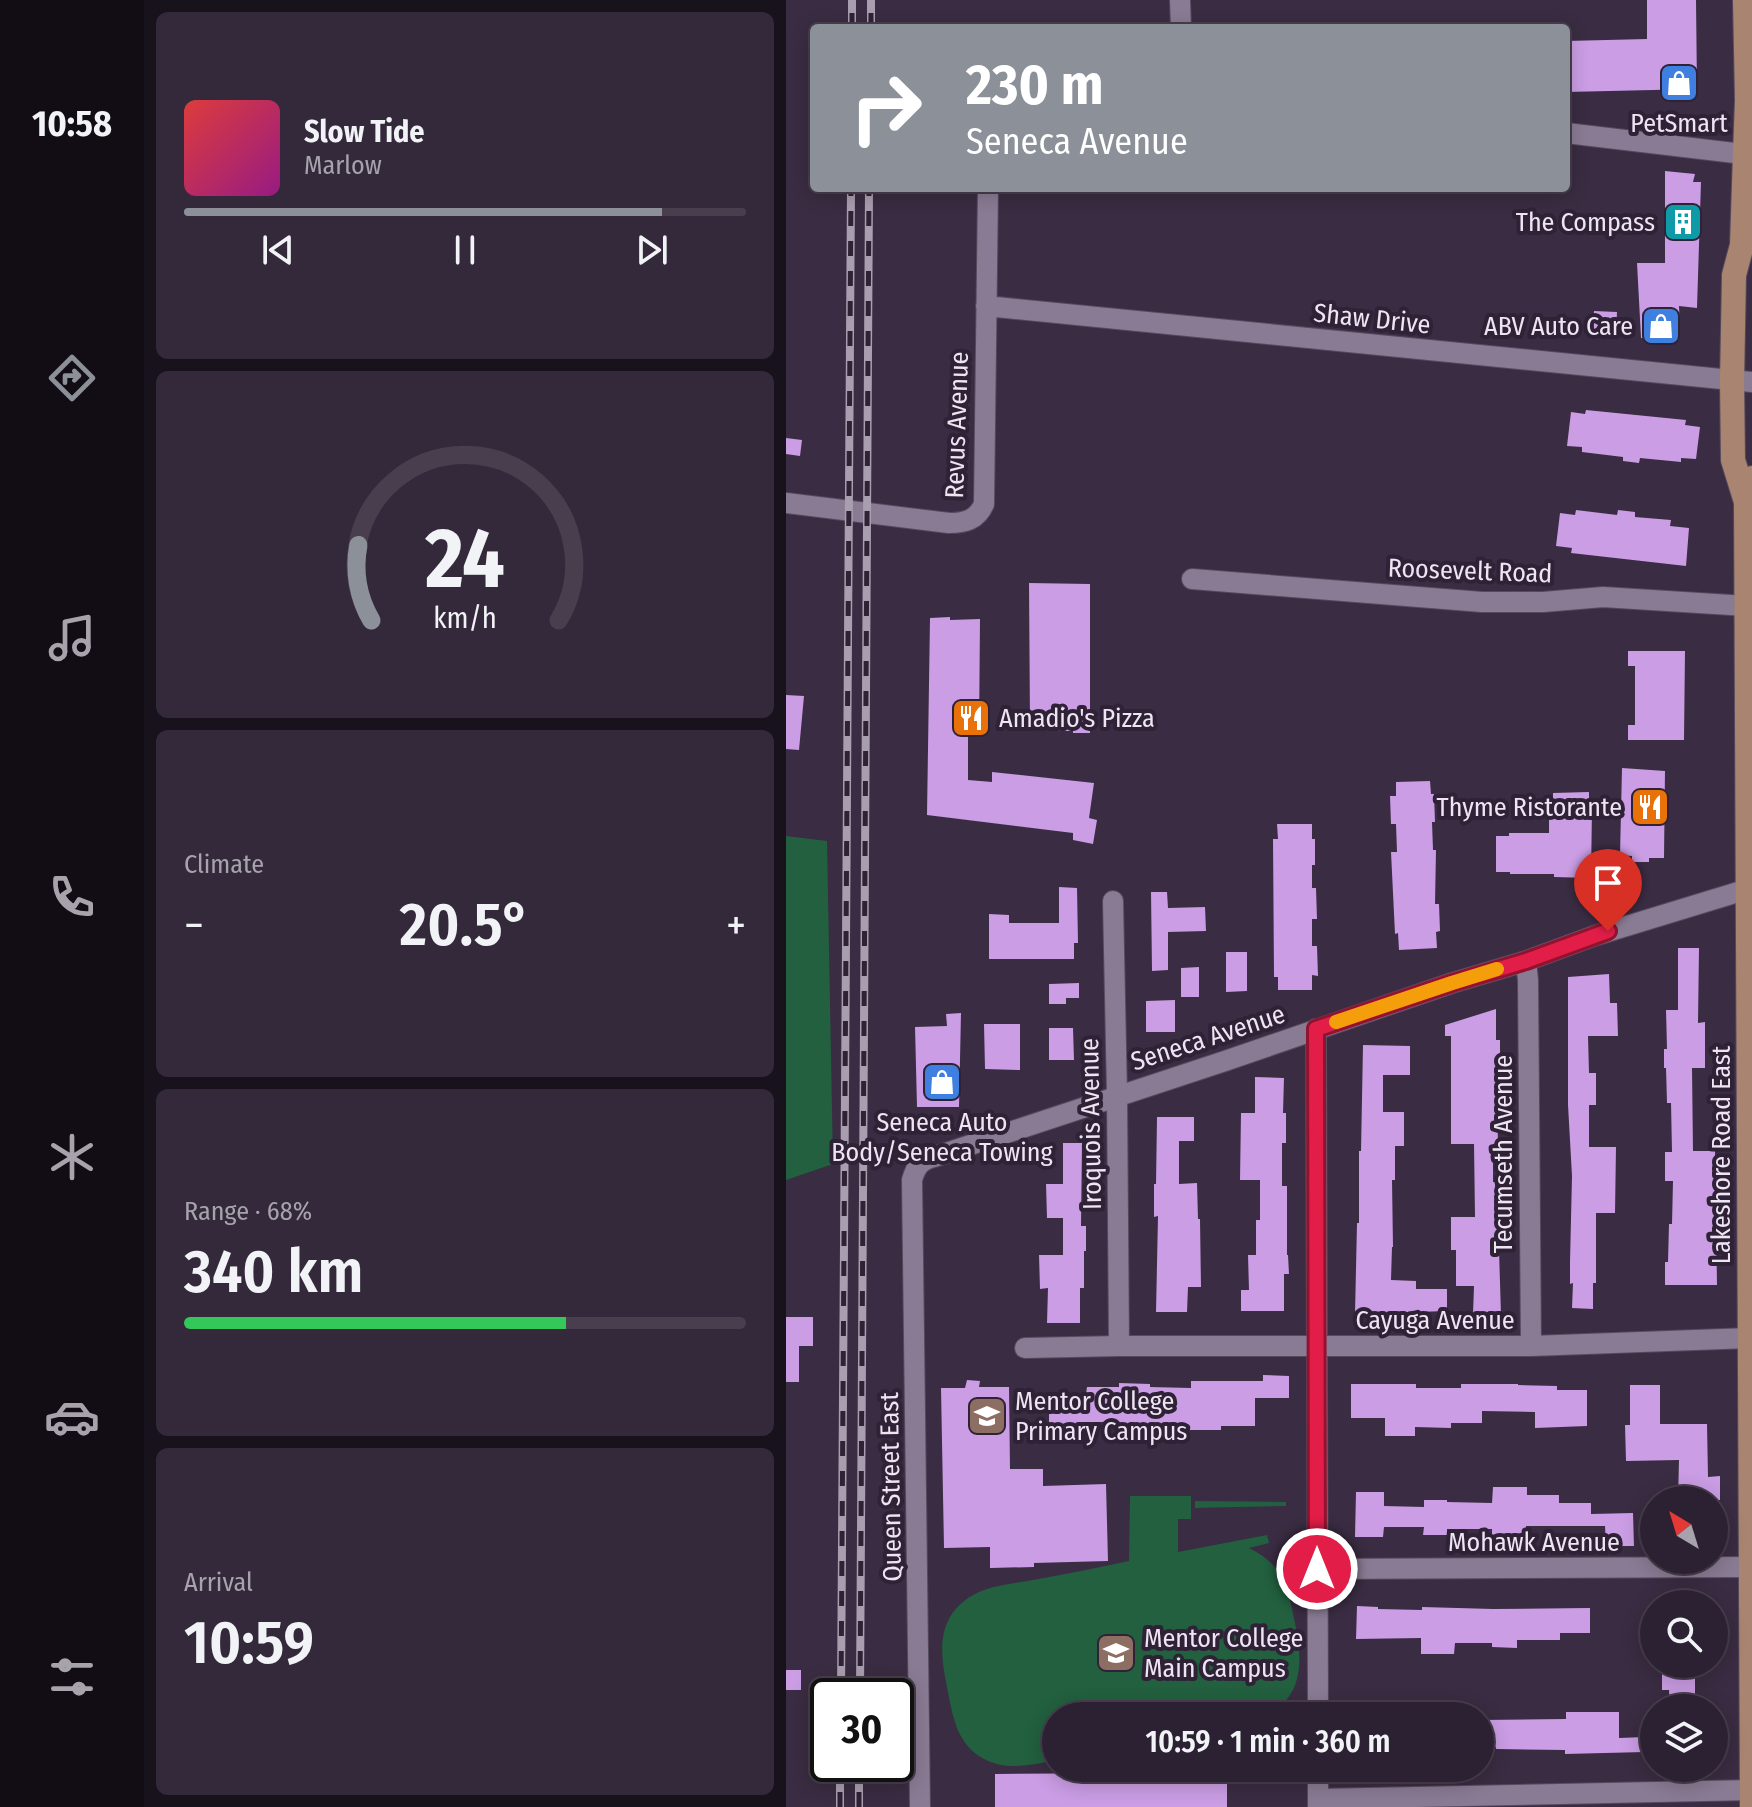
<!DOCTYPE html>
<html lang="en">
<head>
<meta charset="utf-8">
<style>
  :root { --surface:#2c2132; --page:#34293a; --text:#f1f3f6; --muted:#a6a3ac; --line:#483e4d; --accent:#8c9099 }
  body { margin:0; font-family:"Fira Sans Condensed",sans-serif; background:var(--page); color:var(--text); height:100vh; display:flex; flex-direction:column; font-size:30px; white-space:nowrap }
  * { box-sizing:border-box; margin:0 }
  p { font-size:26px; color:var(--muted) }
  .icon { flex:none; width:44px; height:44px; fill:none; stroke:currentColor; stroke-width:2; stroke-linecap:round; stroke-linejoin:round }
  .map { position:relative; flex:1; overflow:hidden }
  .sheet { display:flex; flex-direction:column; gap:12px; padding:12px; background:#18121c; width:642px }
  .sheet>* { flex:none }
  .banner { position:absolute; left:24px; top:24px; width:760px; height:168px; border-radius:8px; box-shadow:0 4px 20px #0003,0 0 0 2px var(--line); background:#8c9099; color:#fff; overflow:hidden }
  .needle { width:52px; rotate:322deg }
  .controls { position:absolute; left:854px; top:1486px; display:grid; gap:16px }
  .controls a { display:grid; place-items:center; width:88px; height:88px; border-radius:50%; background:var(--surface); box-shadow:0 4px 20px #0003,0 0 0 2px var(--line); font-size:40px }
  .speed { position:absolute; left:24px; top:1678px; display:flex; gap:16px; font-size:40px; font-weight:700; text-align:center }
  .speed>* { display:grid; place-content:center; width:104px; height:104px; border-radius:50%; background:var(--surface); box-shadow:0 4px 20px #0003,0 0 0 2px var(--line); line-height:1 }
  .speed .limit { border:4px solid #111; border-radius:12px; background:#fff; color:#111 }
  .pin { position:absolute; display:grid; place-items:center; width:68px; height:68px; color:#fff; margin:-82px -34px; border-radius:50% 50% 50% 0; rotate:-45deg; box-shadow:0 0 8px #0007 }
  .pin .icon { rotate:45deg }
  .me { position:absolute; width:88px; margin:-44px; rotate:0deg; stroke-linejoin:round; filter:drop-shadow(0 0 6px #0008) }
  .turn { display:flex; align-items:center; gap:28px; height:168px; padding:0 24px; font-size:36px }
  .turn .icon { width:104px; height:104px; stroke-width:2.5 }
  .turn b { display:block; font-size:56px; line-height:68px }
  .big { font-size:60px; font-weight:600; line-height:1.1 }
  .sheet .card { flex:1; display:flex; flex-direction:column; justify-content:center; gap:12px; min-width:0; padding:0 28px; border-radius:12px; background:var(--page) }
  .sheet .dial { align-items:center; gap:0 }
  .dial svg { height:208px; overflow:visible; fill:none; stroke:var(--line); stroke-width:7; stroke-linecap:round; text-anchor:middle }
  .dial text { fill:var(--text); stroke:none }
  .song { display:flex; align-items:center; gap:24px }
  .cover { width:96px; height:96px; border-radius:12px; background:linear-gradient(135deg,hsl(0 70% 55%),hsl(310 70% 35%)) }
  .played { height:8px; border-radius:4px; background:linear-gradient(90deg,var(--accent) 85%,var(--line) 85%) }
  .keys { display:flex; justify-content:space-around; direction:ltr }
  .heat { display:flex; justify-content:space-between; align-items:center; font-size:44px; direction:ltr }
  .charge { height:12px; border-radius:6px; background:linear-gradient(90deg,#34c759 68%,var(--line) 0) }
  .trip { position:absolute; left:256px; top:1702px; width:452px; height:80px; border-radius:40px; background:var(--surface); box-shadow:0 4px 20px #0003,0 0 0 2px var(--line); font-weight:600; line-height:80px; text-align:center }
  main { display:flex; flex:1; min-height:0 }
  .tabs { display:flex; flex-direction:column; width:144px; justify-content:space-around; align-items:center; background:#120d14; color:var(--muted) }
  .tabs .icon { width:56px; height:56px }
  .tabs .on { color:var(--accent) }
  .tabs b { font-size:36px; color:var(--text) }
  .map>svg:first-child { display:block }
</style>
</head>
<body>
<main>
<nav class="tabs">
<b>10:58</b>
<svg class="icon on" aria-label="directions" viewBox="0 0 24 24"><path d="M12 3l9 9-9 9-9-9zM9 14v-3h6M13 9l2 2-2 2"/></svg>
<svg class="icon" aria-label="music" viewBox="0 0 24 24"><path d="M9 18V5l10-2v13"/><circle cx="6" cy="18" r="3"/><circle cx="16" cy="16" r="3"/></svg>
<svg class="icon" aria-label="phone" viewBox="0 0 24 24"><path d="M5 4h4l2 5-3 2q2 4 5 5l2-3 5 2v4C11 20 4 13 5 4z"/></svg>
<svg class="icon" aria-label="climate" viewBox="0 0 24 24"><path d="M12 3v18M4 7l16 10M4 17L20 7"/></svg>
<svg class="icon" aria-label="car" viewBox="0 0 24 24"><path d="M5 17H2v-5l4-1 3-4h7l3 4 3 1v5h-3M9 17h6M6 11h13"/><circle cx="7" cy="17" r="2"/><circle cx="17" cy="17" r="2"/></svg>
<svg class="icon" aria-label="filters" viewBox="0 0 24 24"><path d="M4 7h16M4 17h16"/><circle cx="9" cy="7" r="2"/><circle cx="15" cy="17" r="2"/></svg>
</nav>
<section class="sheet">
<div class="card">
<div class="song"><i class="cover"></i><div><b>Slow Tide</b><p>Marlow</p></div></div>
<div class="played"></div>
<div class="keys"><svg class="icon" aria-label="previous" viewBox="0 0 24 24"><path d="M18 5L8 12l10 7zM5 5v14"/></svg><svg class="icon" aria-label="pause" viewBox="0 0 24 24"><path d="M8 5v14M16 5v14"/></svg><svg class="icon" aria-label="next" viewBox="0 0 24 24"><path d="M6 5l10 7-10 7zM19 5v14"/></svg></div>
</div>
<div class="card dial"><svg viewBox="0 0 100 80">
<path d="M14 69A42 42 0 1 1 86 69"/>
<path d="M14 69A42 42 0 0 1 9 40" stroke="#8c9099"/>
<text x="50" y="56" font-size="32" font-weight="700">24</text>
<text x="50" y="72" font-size="11">km/h</text>
</svg></div>
<div class="card"><p>Climate</p>
<div class="heat"><a>−</a><b class="big">20.5°</b><a>+</a></div>
</div>
<div class="card"><p>Range · 68%</p><b class="big">340 km</b><div class="charge"></div></div>
<div class="card"><p>Arrival</p><b class="big">10:59</b></div>
</section>
<div class="map">
<svg width="966" height="1807" viewBox="0 0 966 1807">
  <rect width="100%" height="100%" fill="#3a2c42"/>
  <!-- green -->
  <path fill="#22603f" d="M0 836 41 841 47 1164 0 1180Z
    M344 1496H405V1519H392V1552L481 1535 483 1543 463 1548C498 1565 502 1588 509 1623 516 1661 519 1692 482 1716H270V1760C246 1765 221 1771 198 1759 172 1745 167 1719 162 1692 155 1657 148 1622 182 1598 201 1585 225 1584 247 1580 279 1574 311 1568 343 1561Z
    M409 1501 500 1502V1506L409 1508Z"/>
  <!-- building -->
  <path fill="#ca9de4" d="M861 0H910L911 89 780 92V41L861 39Z
    M879 171 909 174 907 182H915L911 308 893 306 894 330 887 338H855L851 263H879Z
    M808 311 831 312 830 333 806 331Z
    M800 410 900 420 899 425 914 427 910 459 895 458V462L854 458 853 463 837 461V457L796 452V447L781 446 785 412 799 414Z
    M0 438 16 440 14 456 0 454Z
    M790 510 831 515 832 510 849 512V517L885 520 884 526 903 528 900 566 785 553 786 548 770 546 774 513 789 515Z
    M243 583 304 584V733H287V731H272V727L259 728V724H244Z
    M164 617V620L194 619 193 736H182V780L206 782V772L308 783 303 818 311 820 307 844 287 840V833L141 815 144 618Z
    M842 651H899L898 740H842V725H849V666H842Z
    M0 695 18 696 13 750 0 749Z
    M836 768 879 771 878 858H863V862H846V856L834 855Z
    M644 781 645 794H648L649 822H646L647 850H650L649 904H653L654 931 650 932 651 948 613 950 612 933 609 934 605 852H611L610 824H605L604 796H610V782Z
    M803 792V807H806L805 878 768 877V874H724V872H710V836H723V833H763V806H767V793Z
    M491 824H526V839H529V865H526V888H530L531 919H526V946H531L532 976 526 975V990H492V977H488L487 839H492Z
    M273 887 291 888 292 943H288V959H203V914L223 915V923H273Z
    M365 892H381L382 908 419 907 420 931 382 932V970L366 971Z
    M892 948H913L912 1023 919 1022V1068H906L907 1151H929L931 1285H879V1262H882L883 1224H886L887 1181H879V1152H886L885 1103H881L880 1068H878V1049H881L880 1010H892Z
    M440 952H461V991L440 992Z
    M413 967V997H395V968Z
    M823 974 824 1003H831L832 1036H802L803 1073H810V1105H803V1147H830L829 1213H810V1283H807V1309L786 1308 787 1283 784 1284V1262L786 1176 782 1105V977Z
    M293 983V998H280V1004H263V984Z
    M389 1000V1032H360V1001Z
    M710 1009V1040H714V1107H711L712 1143 707 1144V1182H709V1217H712L715 1315 687 1314 688 1286H670V1250H665V1217H689L688 1144H665V1036H659V1025Z
    M175 1013 173 1107H131L129 1027 161 1026 160 1014Z
    M198 1024H234V1070L199 1069Z
    M263 1028H287L288 1060H263Z
    M577 1045 624 1046V1075H597V1112H618V1146H609V1180H606L607 1247H606L605 1280 630 1281V1289H661V1311L569 1314 571 1223H573V1151H575Z
    M469 1077 498 1078 497 1113H500V1143H496V1186H501V1255H502L503 1274H498V1311H455V1290H463L462 1255H470V1220H474V1180H454L455 1113H469Z
    M371 1117H408V1141H393V1184L411 1183 412 1219H414L415 1287H402L401 1312H370L372 1216 368 1217V1184H370Z
    M277 1143H296L295 1226H300V1251H298V1288H294V1323H261L262 1288 254 1289 253 1255H277V1218H261L260 1184H277Z
    M0 1317H27V1346H13V1382H0Z
    M477 1375 503 1376V1398H469V1426H435V1430H404V1428L332 1425V1422H296V1442H263V1394H300L301 1387H333V1383L364 1384V1387L405 1388V1381H477Z
    M181 1380 194 1381 193 1387H223L224 1469H257V1486L320 1484 322 1561 248 1563V1567L204 1568V1547L158 1548 155 1388H179Z
    M565 1384H630V1388H675V1384H732V1385L771 1386V1390H801V1426L749 1428V1412L696 1411V1423H665V1428L629 1427V1436H599V1418H565Z
    M844 1385H874V1424H921L922 1477 934 1476V1500H892L893 1460 840 1461 839 1425H844Z
    M707 1487H741V1495H773V1503H805V1514L847 1513 848 1546H820L819 1526H740V1535H706V1529H661V1535H637L638 1527H598L597 1537H569L570 1492H598V1506L638 1507V1500H661V1502L706 1503Z
    M571 1606 592 1607V1609L636 1610V1607L707 1609 804 1608V1633H774V1640H731V1648L706 1647V1643H669L668 1654H635V1638L570 1639Z
    M893 1664H909V1708H884L883 1690H876V1673H893Z
    M0 1670H15V1690H0Z
    M780 1712H833V1738L859 1737V1752L779 1754V1750L710 1749V1747H694V1720L780 1719Z
    M356 1768H441V1807H209V1774L356 1773Z"/>
  <g fill="none" stroke-linecap="round" stroke-linejoin="round">
    <defs>
      <path id="minor" d="M394 0 395 28
        M780 133 966 155
        M200 306 966 382
        M0 503 163 523C179 523 191 520 198 504L202 188
        M406 579 696 602H757L817 597 961 606
        M327 901 331 1095 333 1346
        M740 961 742 980 745 1346
        M530 1029 532 1716
        M239 1348 333 1346H745L964 1338
        M531 1569 966 1567
        M532 1768V1807
        M532 1799 966 1790
        M134 1807 126 1180C130 1166 134 1161 148 1157L439 1061 666 983 740 961 808 936 962 889"/>
      <path id="major" d="M959 0 961 100 959 154 956 245 948 275 946 382 947 460 960 502
        M966 1807 960 502 966 478"/>
    </defs>
    <!-- minor casing -->
    <use href="#minor" stroke="#564a5d" stroke-width="22"/>
    <!-- major casing -->
    <use href="#major" stroke="#564a5d" stroke-width="26"/>
    <!-- minor -->
    <use href="#minor" stroke="#8a7b94" stroke-width="20"/>
    <!-- major -->
    <use href="#major" stroke="#a98470" stroke-width="24"/>
    <defs>
      <path id="rail" d="M66 28V0
        M85 28V0
        M55 1696 65 188
        M74 1696 83 188
        M54 1807V1764
        M73 1807V1764"/>
    </defs>
    <!-- rail casing -->
    <use href="#rail" stroke="#a99eaf" stroke-width="8"/>
    <!-- rail -->
    <use href="#rail" stroke="#2f2237" stroke-width="5" stroke-dasharray="15" stroke-linecap="butt"/>
  </g>
  <g fill="none" stroke-linecap="round" stroke-linejoin="round">
    <defs>
      <path id="route" d="M531 1569 530 1029 666 983 740 961 822 931"/>
    </defs>
    <!-- route casing -->
    <use href="#route" stroke="#92132f" stroke-width="20"/>
    <!-- route -->
    <use href="#route" stroke="#e11d48" stroke-width="14"/>
    <!-- slow -->
    <path stroke="#f59e0b" stroke-width="14" d="M550 1022 666 983 711 969"/>
  </g>
  <!-- icons -->
  <defs>
    <symbol id="shop-square" viewBox="-11 -11 22 22"><rect x="-9" y="-9" width="18" height="18" rx="4" fill="#3f7fe0" stroke="#2f2237"/><path d="M-5-2.5h2.3a2.7 3.5 0 0 1 5.4 0H5L5.5 6h-11ZM-1.5-2.5h3a1.5 2.3 0 0 0-3 0Z" fill="#fff"/></symbol>
    <symbol id="building-square" viewBox="-11 -11 22 22"><rect x="-9" y="-9" width="18" height="18" rx="4" fill="#0f9aa8" stroke="#2f2237"/><path d="M-4-6H4V6H1V3H-1V6H-4ZM-2.5-4.3h1.7v1.8h-1.7ZM.8-4.3h1.7v1.8H.8ZM-2.5-1h1.7V.8h-1.7ZM.8-1h1.7V.8H.8Z" fill="#fff"/></symbol>
    <symbol id="restaurant-square" viewBox="-11 -11 22 22"><rect x="-9" y="-9" width="18" height="18" rx="4" fill="#e8710a" stroke="#2f2237"/><path d="M-5-6h1v4h1v-4h1v4h1v-4h1v5L-1.5 .5V6h-2V.5L-5-1ZM5-6V6H3V1.5H1.5Q1.5-4 5-6Z" fill="#fff"/></symbol>
    <symbol id="school-square" viewBox="-11 -11 22 22"><rect x="-9" y="-9" width="18" height="18" rx="4" fill="#8d6e63" stroke="#2f2237"/><path d="M0-5L7-2L0 1L-7-2ZM-4 1L0 2.5L4 1V4Q0 6-4 4Z" fill="#fff"/></symbol>
  </defs>
  <g fill-rule="evenodd">
    <use href="#shop-square" x="871" y="61" width="44" height="44"/>
    <use href="#building-square" x="875" y="200" width="44" height="44"/>
    <use href="#shop-square" x="853" y="304" width="44" height="44"/>
    <use href="#restaurant-square" x="163" y="696" width="44" height="44"/>
    <use href="#restaurant-square" x="842" y="785" width="44" height="44"/>
    <use href="#shop-square" x="134" y="1060" width="44" height="44"/>
    <use href="#school-square" x="179" y="1394" width="44" height="44"/>
    <use href="#school-square" x="308" y="1631" width="44" height="44"/>
  </g>
  <g text-anchor="middle" dominant-baseline="central" stroke-width="8" stroke-linejoin="round" paint-order="stroke">
    <!-- poi labels -->
    <g font-size="26" fill="#eee5f3" stroke="#2f2237" text-anchor="end">
      <text x="893" y="123" text-anchor="middle">PetSmart</text>
      <text x="869" y="222">The Compass</text>
      <text x="847" y="326">ABV Auto Care</text>
      <text x="213" y="718" text-anchor="start">Amadio's Pizza</text>
      <text x="836" y="807">Thyme Ristorante</text>
      <text x="156" y="1122" text-anchor="middle">Seneca Auto<tspan x="156" dy="30">Body/Seneca Towing</tspan></text>
      <text x="229" y="1401" text-anchor="start">Mentor College<tspan x="229" dy="30">Primary Campus</tspan></text>
      <text x="358" y="1638" text-anchor="start">Mentor College<tspan x="358" dy="30">Main Campus</tspan></text>
    </g>
    <!-- street labels -->
    <g font-size="26" fill="#eee5f3" stroke="#2f2237">
      <text transform="translate(586 319) rotate(6)">Shaw Drive</text>
      <text transform="translate(171 425) rotate(-88)">Revus Avenue</text>
      <text transform="translate(684 571) rotate(2)">Roosevelt Road</text>
      <text transform="translate(422 1038) rotate(-18)">Seneca Avenue</text>
      <text transform="translate(305 1124) rotate(-91)">Iroquois Avenue</text>
      <text transform="translate(717 1154) rotate(-90)">Tecumseth Avenue</text>
      <text transform="translate(935 1155) rotate(-90)">Lakeshore Road East</text>
      <text x="649" y="1320">Cayuga Avenue</text>
      <text transform="translate(105 1487) rotate(-91)">Queen Street East</text>
      <text x="748" y="1542">Mohawk Avenue</text>
    </g>
  </g>
</svg>
<div class="controls">
<a><svg class="needle" viewBox="-14 -14 28 28"><path d="M0-13l5 13h-10z" fill="#e53935"/><path d="M0 13l5-13h-10z" fill="#a6a3ac"/></svg></a>
<a><svg class="icon" aria-label="search" viewBox="0 0 24 24"><circle cx="10" cy="10" r="6"/><path d="M15 15l6 6"/></svg></a>
<a><svg class="icon" aria-label="layers" viewBox="0 0 24 24"><path d="M12 4l9 5-9 5-9-5zM3 14l9 5 9-5"/></svg></a>
</div>
<div class="speed"><div class="limit">30</div></div>
<div class="pin" style="left:822px;top:931px;background:#d93025"><svg class="icon" aria-label="arrive" viewBox="0 0 24 24"><path d="M6 21V4h12l-3 4 3 4H6"/></svg></div>
<svg class="me" style="left:531px;top:1569px" viewBox="-20 -20 40 40"><circle r="17" fill="#e11d48" stroke="#fff" stroke-width="3"/><path d="M0-11L8 9 0 5-8 9z" fill="#fff"/></svg>
<div class="trip">10:59 · 1 min · 360 m</div>
<div class="banner">
<div class="turn"><svg class="icon" aria-label="right" viewBox="0 0 24 24"><path d="M7 20v-9h11M14 6l5 5-5 5"/></svg><div><b>230 m</b>Seneca Avenue</div></div>
</div>
</div>
</main>
</body>
</html>
